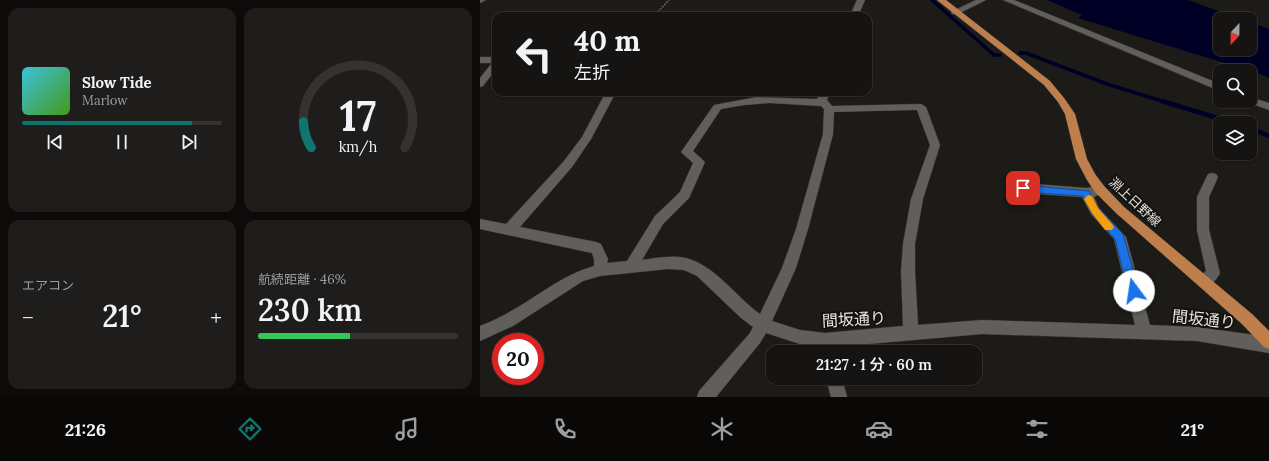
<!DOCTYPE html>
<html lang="ja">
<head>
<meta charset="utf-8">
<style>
  :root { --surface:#161412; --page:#1f1d1b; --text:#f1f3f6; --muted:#9e9e9f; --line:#353332; --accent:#0f766e }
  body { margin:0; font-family:Lora,"Noto Sans JP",serif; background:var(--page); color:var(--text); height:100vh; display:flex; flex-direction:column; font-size:15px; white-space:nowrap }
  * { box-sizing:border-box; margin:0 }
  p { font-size:13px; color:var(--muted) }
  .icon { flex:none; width:22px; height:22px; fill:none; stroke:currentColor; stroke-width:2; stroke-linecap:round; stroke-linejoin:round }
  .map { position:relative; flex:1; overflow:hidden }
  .side { display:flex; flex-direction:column; gap:8px; padding:8px; background:#0c0b0a; width:480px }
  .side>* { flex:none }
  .hud { position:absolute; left:12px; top:12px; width:380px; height:84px; border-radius:12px; box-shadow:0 1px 3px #0004,0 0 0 1px var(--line); background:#161412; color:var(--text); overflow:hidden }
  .needle { width:26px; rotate:202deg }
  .tools { position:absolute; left:733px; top:12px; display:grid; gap:8px }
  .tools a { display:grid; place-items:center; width:44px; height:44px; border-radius:8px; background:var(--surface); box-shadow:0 1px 3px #0004,0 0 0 1px var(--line); font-size:20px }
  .speed { position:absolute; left:12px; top:333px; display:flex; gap:8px; font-size:20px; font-weight:700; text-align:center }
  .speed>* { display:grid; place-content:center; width:52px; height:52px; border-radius:50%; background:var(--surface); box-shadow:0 1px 3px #0004,0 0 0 1px var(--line); line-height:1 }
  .speed .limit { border:6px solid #d22; background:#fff; color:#111 }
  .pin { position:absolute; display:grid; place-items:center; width:34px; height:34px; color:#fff; margin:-17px; border-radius:8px; box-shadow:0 2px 6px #0006 }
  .me { position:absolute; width:44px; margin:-22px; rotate:346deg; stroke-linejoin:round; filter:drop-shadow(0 0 3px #0008) }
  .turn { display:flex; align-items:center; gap:14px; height:84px; padding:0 16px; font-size:18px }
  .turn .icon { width:52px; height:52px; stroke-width:2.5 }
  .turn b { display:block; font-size:28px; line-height:34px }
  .big { font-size:30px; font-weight:600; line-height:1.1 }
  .side .tile { flex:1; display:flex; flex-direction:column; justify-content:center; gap:6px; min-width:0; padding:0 14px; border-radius:12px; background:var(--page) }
  .side .dial { align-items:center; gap:0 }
  .dial svg { height:104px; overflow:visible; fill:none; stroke:var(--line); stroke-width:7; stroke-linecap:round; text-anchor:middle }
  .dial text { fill:var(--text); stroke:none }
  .song { display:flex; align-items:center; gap:12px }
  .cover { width:48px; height:48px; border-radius:6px; background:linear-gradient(135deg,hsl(190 70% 55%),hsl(100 70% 35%)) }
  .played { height:4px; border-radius:2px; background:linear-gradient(90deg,var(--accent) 85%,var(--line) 85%) }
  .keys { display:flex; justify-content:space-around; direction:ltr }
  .heat { display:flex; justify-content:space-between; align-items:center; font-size:22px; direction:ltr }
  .charge { height:6px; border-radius:3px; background:linear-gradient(90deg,#34c759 46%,var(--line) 0) }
  .side .tiles { flex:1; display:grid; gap:8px; grid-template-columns:repeat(2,1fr) }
  .trip { position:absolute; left:286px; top:345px; width:216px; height:40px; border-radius:12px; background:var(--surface); box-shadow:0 1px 3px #0004,0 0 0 1px var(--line); font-weight:600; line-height:40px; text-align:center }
  .tab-bar { display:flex; height:64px; justify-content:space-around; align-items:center; background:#090807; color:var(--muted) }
  .tab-bar .icon { width:28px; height:28px }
  .tab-bar .current { color:var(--accent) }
  .tab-bar b { font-size:18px; color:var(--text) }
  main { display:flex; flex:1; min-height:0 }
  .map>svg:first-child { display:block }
</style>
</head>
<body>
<main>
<section class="side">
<div class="tiles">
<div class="tile">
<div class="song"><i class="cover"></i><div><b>Slow Tide</b><p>Marlow</p></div></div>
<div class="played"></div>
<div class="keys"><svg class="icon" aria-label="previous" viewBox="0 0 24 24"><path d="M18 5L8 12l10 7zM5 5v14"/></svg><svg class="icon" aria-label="pause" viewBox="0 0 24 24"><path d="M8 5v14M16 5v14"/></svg><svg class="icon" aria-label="next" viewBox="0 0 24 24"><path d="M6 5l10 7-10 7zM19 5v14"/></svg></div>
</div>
<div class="tile dial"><svg viewBox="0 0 100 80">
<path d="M14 69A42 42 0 1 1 86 69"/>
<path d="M14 69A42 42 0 0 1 8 49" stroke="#0f766e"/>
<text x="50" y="56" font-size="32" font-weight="700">17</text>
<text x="50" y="72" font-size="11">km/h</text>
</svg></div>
<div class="tile"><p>エアコン</p>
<div class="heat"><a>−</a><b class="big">21°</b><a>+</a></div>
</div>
<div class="tile"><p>航続距離 · 46%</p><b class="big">230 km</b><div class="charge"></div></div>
</div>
</section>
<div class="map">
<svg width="789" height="397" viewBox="0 0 789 397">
  <rect width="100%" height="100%" fill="#1d1b18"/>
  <!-- water -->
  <path fill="#000026" d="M567 0H708L760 19H740V49H770V22L789 29V78L780 74 598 18 602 15Z"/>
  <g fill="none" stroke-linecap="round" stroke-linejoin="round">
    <!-- stream-far1 -->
    <path stroke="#000026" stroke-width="3.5" d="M452 0 514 55H520
      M540 53H546L627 84 685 102"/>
    <!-- stream -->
    <path stroke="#000026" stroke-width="4.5" d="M682 101 754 123
      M770 128 789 136"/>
    <defs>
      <path id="minor" d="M0 0H6L0 3Z
        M377 0H385L378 16H370Z
        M496 0H506L478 14H472L471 12Z
        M523 0H534L740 84V91Z
        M0 57H16V69L3 86 0 87V78L12 63H0Z
        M126 92H136L111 139 92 167 40 227 116 242 121 244 128 259 127 263 147 261 175 216 200 192 213 163 201 152 234 105 277 97 337 99 340 92H350L347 100 352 106 441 104 446 107 460 145 443 199 435 244V271L438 325 502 320 655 325 634 239 611 214 602 197 543 193 539 191 537 188 539 185 543 183 606 188 614 187 618 189 620 192 618 195 614 197 619 208 646 237 670 325 717 327 789 337V353L717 341 502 334 354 347 356 352H340L339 347 320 344 286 333 280 343 236 397H217L219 391 270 333 273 327 261 318 217 276 204 270 188 269 120 276 103 281 33 326 0 341V326C7 323 15 320 22 316 54 300 79 276 114 266V259L112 253 0 229V219L26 224 84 161 102 137ZM290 103 341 106 344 109 343 134 316 229 302 268 280 314C256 297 236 266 206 258 192 255 176 258 162 260L183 224 209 198 225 162 213 151 241 109 264 105ZM437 110 450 145 431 199 423 244 421 271 423 326 345 333 320 330 292 321 316 268 328 229 353 134 354 112Z
        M770 97 789 103V110L767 102 766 101H770Z
        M732 173 736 174 738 177 729 197V230L740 273C737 280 731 285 724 287L719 285 717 281 719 277 726 271 717 230V197L728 174Z
        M346 378H362L367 397H351Z"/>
      <path id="major" d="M457 0H466L570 81 584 98 595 114 607 159 615 174 624 186 644 207 772 314 789 331V349L784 347 762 324 636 213 615 192 607 180 596 159 585 114 578 102 564 85Z"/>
    </defs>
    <!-- minor casing -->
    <use href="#minor" stroke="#393735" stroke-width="1"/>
    <!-- major casing -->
    <use href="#major" stroke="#393735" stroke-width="1"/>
    <!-- path -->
    <path stroke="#696764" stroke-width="2" stroke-dasharray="1.5 1.5" stroke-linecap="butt" d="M174 16 189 0"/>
    <!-- minor -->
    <use href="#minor" fill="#615f5b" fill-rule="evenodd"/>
    <!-- major -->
    <use href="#major" fill="#be7f4d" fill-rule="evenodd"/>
  </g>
  <!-- route -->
  <path fill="#1a73e8" stroke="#114b97" d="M543 185 609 191 618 208 643 234 659 291 657 295 654 296 650 295 648 291 635 239 612 213 603 196 543 192 539 188Z"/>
  <!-- slow -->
  <path fill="#f59e0b" d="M608 195 612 196 618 208 632 224 634 227 632 230H625L612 213 604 199Z"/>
  <g text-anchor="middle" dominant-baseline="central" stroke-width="4" stroke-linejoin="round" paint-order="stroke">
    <!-- street labels -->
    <g font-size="13" fill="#e6e4e2" stroke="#14120f">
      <text transform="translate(655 202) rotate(43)">淵上日野線</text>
    </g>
    <!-- near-street labels -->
    <g font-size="16" fill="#e6e4e2" stroke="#14120f">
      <text transform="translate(374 319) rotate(-3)">間坂通り</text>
      <text transform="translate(724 319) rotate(6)">間坂通り</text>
    </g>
  </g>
</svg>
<div class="tools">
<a><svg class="needle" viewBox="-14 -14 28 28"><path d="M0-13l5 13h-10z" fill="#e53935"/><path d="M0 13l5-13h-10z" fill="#9e9e9f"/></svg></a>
<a><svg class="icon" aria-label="search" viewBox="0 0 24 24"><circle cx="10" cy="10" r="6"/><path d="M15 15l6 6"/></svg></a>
<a><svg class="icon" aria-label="layers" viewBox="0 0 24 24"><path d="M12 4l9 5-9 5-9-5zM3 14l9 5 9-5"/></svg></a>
</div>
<div class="speed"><div class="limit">20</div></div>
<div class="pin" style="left:543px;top:188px;background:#d93025"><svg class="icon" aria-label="arrive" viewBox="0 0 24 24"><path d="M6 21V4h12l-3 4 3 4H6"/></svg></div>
<svg class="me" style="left:654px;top:291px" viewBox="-20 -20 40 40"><circle r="19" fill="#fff"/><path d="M0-13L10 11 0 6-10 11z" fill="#1a73e8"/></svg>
<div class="trip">21:27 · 1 分 · 60 m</div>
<div class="hud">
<div class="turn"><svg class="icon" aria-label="left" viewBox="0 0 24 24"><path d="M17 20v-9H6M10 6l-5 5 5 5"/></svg><div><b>40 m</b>左折</div></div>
</div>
</div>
</main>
<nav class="tab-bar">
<b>21:26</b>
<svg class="icon current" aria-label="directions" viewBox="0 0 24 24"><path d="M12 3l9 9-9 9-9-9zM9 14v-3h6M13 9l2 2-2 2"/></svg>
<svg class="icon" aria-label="music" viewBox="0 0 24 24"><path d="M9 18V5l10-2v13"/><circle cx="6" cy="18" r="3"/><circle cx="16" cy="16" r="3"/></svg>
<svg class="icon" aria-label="phone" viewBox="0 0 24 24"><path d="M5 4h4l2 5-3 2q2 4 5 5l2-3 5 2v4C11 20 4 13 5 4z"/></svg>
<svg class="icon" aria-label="climate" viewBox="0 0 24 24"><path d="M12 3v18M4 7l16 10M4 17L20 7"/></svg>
<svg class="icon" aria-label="car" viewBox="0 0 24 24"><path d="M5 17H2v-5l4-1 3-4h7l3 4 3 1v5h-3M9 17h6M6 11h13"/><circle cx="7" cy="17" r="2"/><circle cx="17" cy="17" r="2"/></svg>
<svg class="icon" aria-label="filters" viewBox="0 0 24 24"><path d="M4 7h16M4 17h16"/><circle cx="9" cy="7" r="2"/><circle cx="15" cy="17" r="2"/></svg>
<b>21°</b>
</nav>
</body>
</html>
